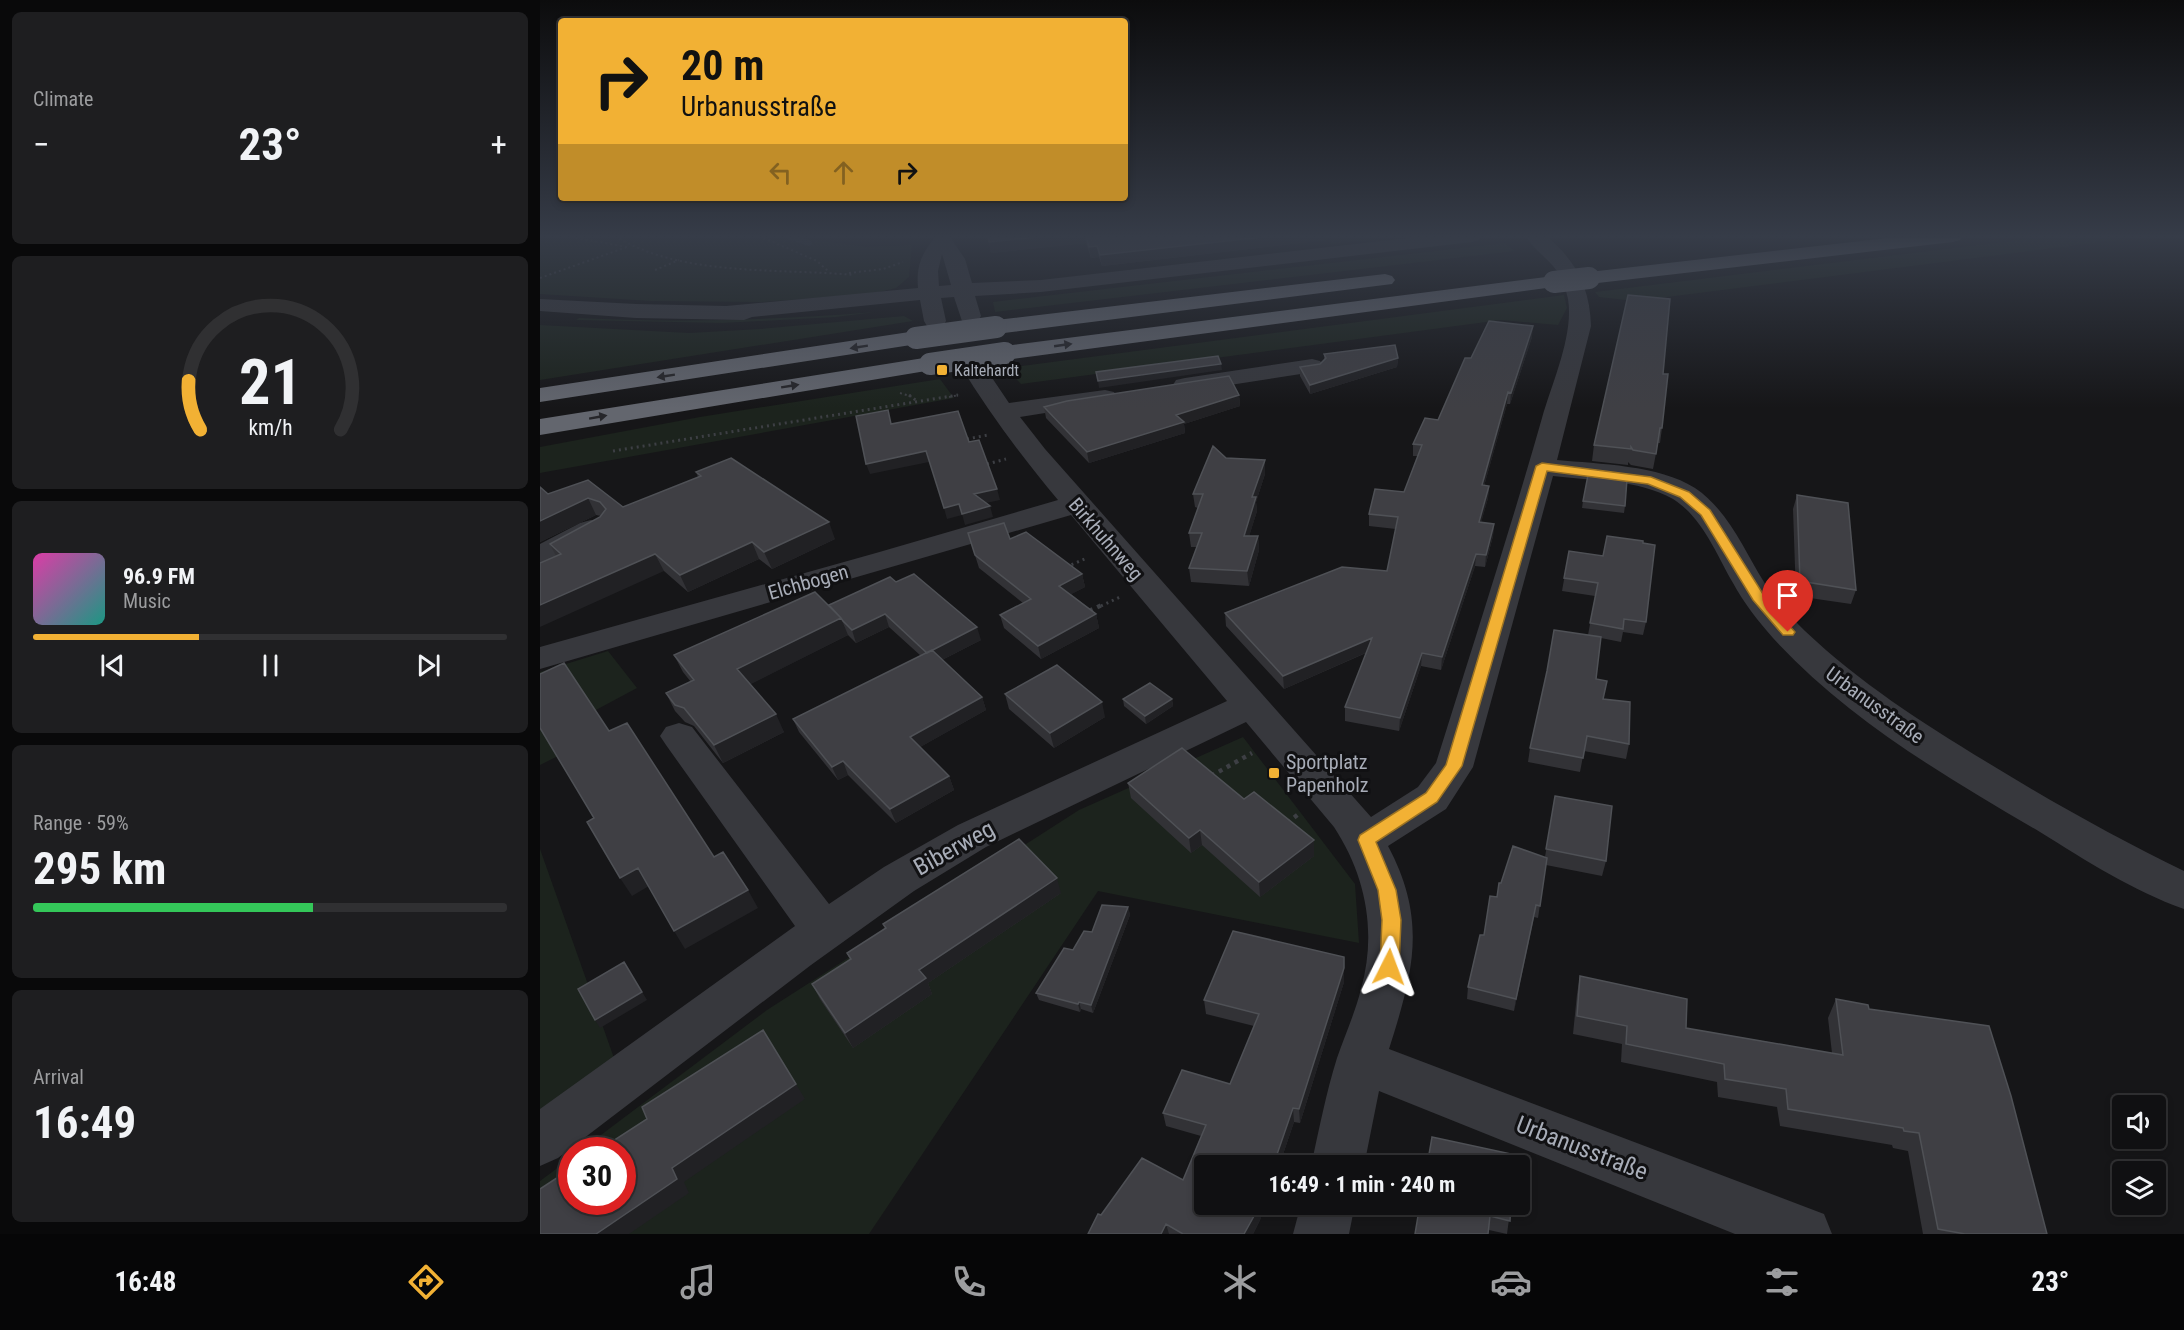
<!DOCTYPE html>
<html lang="en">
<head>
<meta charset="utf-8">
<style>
  :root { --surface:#101012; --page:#1e1e20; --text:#f1f3f6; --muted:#9c9d9f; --line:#303032; --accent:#f2b134 }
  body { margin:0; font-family:"Roboto Condensed",sans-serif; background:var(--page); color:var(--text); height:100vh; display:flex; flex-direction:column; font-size:22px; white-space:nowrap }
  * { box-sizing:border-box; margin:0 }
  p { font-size:20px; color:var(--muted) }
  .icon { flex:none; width:33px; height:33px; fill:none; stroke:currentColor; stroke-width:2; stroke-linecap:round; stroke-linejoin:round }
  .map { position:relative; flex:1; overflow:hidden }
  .sheet { display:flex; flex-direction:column; gap:12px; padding:12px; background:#09090a; width:540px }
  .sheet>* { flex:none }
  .hud { position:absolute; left:18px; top:18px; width:570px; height:183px; border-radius:6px; box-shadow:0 3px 9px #0003,0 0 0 2px var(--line); background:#f2b134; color:#111; overflow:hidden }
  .buttons { position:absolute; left:1572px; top:1095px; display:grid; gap:12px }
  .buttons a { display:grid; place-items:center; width:54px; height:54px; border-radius:6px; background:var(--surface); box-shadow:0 3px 9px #0003,0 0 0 2px var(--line); font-size:30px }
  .speed { position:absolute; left:18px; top:1137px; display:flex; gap:12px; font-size:30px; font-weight:700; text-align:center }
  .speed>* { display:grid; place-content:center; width:78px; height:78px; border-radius:50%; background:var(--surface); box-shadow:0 3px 9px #0003,0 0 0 2px var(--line); line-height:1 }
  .speed .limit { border:9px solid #d22; background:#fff; color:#111 }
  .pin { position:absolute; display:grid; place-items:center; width:51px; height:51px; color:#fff; margin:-62px -26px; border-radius:50% 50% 50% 0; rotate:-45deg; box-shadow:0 0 6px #0007 }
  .pin .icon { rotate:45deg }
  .me { position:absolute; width:66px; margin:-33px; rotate:3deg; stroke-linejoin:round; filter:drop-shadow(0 0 4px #0008) }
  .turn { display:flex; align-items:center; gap:21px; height:126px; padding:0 24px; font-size:27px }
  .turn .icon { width:78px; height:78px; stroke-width:2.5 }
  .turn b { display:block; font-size:42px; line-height:51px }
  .lanes { display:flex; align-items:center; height:57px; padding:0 24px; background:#0003; justify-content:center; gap:30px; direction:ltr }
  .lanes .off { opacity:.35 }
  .big { font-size:45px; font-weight:700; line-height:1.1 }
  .sheet .tile { flex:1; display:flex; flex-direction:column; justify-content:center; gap:9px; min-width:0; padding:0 21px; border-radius:9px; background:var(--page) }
  .sheet .dial { align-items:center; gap:0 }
  .dial svg { height:156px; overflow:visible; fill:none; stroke:var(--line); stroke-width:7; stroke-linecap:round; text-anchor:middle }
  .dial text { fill:var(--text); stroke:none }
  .song { display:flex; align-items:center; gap:18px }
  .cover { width:72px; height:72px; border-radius:9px; background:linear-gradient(135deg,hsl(320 70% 55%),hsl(170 70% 35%)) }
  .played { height:6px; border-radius:3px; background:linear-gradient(90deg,var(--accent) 35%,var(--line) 35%) }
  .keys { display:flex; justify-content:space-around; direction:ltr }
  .heat { display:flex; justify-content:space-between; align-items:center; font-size:33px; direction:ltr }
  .charge { height:9px; border-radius:4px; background:linear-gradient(90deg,#34c759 59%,var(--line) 0) }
  .trip { position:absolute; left:654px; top:1155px; width:336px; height:60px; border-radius:6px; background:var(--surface); box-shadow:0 3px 9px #0003,0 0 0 2px var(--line); font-weight:700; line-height:60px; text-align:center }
  .menu { display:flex; height:96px; justify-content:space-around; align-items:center; background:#060607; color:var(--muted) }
  .menu .icon { width:42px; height:42px }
  .menu .current { color:var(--accent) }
  .menu b { font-size:27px; color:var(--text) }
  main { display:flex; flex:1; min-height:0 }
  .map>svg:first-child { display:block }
</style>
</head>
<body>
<main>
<section class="sheet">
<div class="tile"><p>Climate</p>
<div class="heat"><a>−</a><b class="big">23°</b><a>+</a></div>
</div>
<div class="tile dial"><svg viewBox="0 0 100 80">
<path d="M14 69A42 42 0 1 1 86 69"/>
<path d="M14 69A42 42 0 0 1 8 44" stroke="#f2b134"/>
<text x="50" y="56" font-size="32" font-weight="700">21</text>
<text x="50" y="72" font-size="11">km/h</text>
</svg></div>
<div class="tile">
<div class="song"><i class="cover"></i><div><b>96.9 FM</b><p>Music</p></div></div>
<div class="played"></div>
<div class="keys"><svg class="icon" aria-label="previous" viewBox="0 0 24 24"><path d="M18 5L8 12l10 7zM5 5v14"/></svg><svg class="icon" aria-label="pause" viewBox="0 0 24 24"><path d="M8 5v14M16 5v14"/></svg><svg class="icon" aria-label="next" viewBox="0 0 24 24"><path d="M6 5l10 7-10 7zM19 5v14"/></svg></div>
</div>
<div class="tile"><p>Range · 59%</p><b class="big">295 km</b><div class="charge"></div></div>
<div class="tile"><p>Arrival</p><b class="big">16:49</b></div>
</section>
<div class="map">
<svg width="1644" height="1234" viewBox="0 0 1644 1234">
  <rect width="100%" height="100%" fill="#161618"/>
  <!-- green -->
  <path fill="#1c231d" d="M0 236H246L327 247 372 245 369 277 356 288 331 294 222 302 111 301 0 294Z
    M787 236H862L792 244Z
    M1512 236H1609L1095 301 1059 297 1055 292Z
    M965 243 975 251 455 312 453 302Z
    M1024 295 1027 308 1018 325 961 320 481 384 466 368Z
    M335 312 296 317 182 323 36 320 39 318C138 323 236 320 335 312Z
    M364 316 373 321 0 380V325L149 333 220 329Z
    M400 379 414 398 0 473V447L160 417Z
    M68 651 97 688 26 726 36 747 0 765V672Z
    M703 737 815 884 819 943 558 891 329 1234H0V1181L31 1158 32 1202H82V1150H41L227 1010 539 810Z
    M0 849 74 1058 0 1112Z"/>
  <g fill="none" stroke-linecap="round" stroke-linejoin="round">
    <!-- stream -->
    <path stroke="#2c353c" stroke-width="6" d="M248 236 269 243"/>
    <!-- path-far2 -->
    <path stroke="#3d3f44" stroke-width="2" stroke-dasharray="2 3" stroke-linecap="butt" d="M26 236 87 247
      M75 236C141 277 238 268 314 275
      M219 236 277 261 289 272
      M0 237 3 236
      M115 270 139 260
      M309 273 343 269 363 262
      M0 278 87 247
      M360 393 373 397
      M409 397 419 395"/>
    <!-- path-far1 -->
    <path stroke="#3d3f44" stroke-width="3" stroke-dasharray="2 4" stroke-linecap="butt" d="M369 395 378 402
      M427 439 448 435
      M73 451 418 395
      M447 464 466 459
      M526 567 547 558
      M561 606 580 597"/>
    <!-- path -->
    <path stroke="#3d3f44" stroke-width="4.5" stroke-dasharray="4 5" stroke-linecap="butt" d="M549 611 564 604
      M671 776 712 753
      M747 823 760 813"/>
    <!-- minor -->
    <path fill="#37383d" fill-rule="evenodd" d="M396 236H414L412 240 425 259 432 283 501 280 885 236H942L939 240 932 242 501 292 435 296 441 316 438 321 430 323 422 321 414 297 401 298 406 321 403 326 395 328 387 326 384 321 380 300 212 317 204 320 96 318 0 311V299L96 304 186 306 378 288C376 265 382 253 396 236ZM402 254 411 285 399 286 398 271Z
      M985 236H1006C1036 260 1050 288 1051 326L1017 460C1059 464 1119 465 1155 488 1188 510 1204 550 1224 582 1235 600 1250 616 1265 631 1320 683 1381 722 1445 761 1510 801 1576 838 1644 871V909C1593 891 1545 860 1500 832 1406 777 1307 719 1233 638 1218 621 1204 603 1193 583 1176 554 1163 518 1133 499 1098 479 1052 481 1013 476L933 767 906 809 848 846C888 921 873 973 849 1049L1284 1214 1292 1234H1195L839 1091 824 1166H771C779 1130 786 1093 797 1058 805 1035 815 1013 821 989 837 932 826 876 794 827L706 722 446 847 374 891 271 965 18 1158 0 1166V1109L255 926 126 745 120 736 126 727 139 723 152 727 289 904 344 867 418 825 687 701 531 515 0 669V647L336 553 518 500C482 457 449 413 420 365L424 360 432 358 440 360 469 403 565 390 574 392 577 397 574 402 480 417 505 449 831 817 878 787 896 763C932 648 969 534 1002 418 1012 383 1034 335 1028 299 1021 263 1003 261 985 236Z
      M772 359 780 361 784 366 780 371 645 392 636 390 633 385 636 380 645 378Z
      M51 520 62 523 66 529 62 535 11 563 0 565V544L40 523Z
      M761 1204H815L809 1234H753Z"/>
    <!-- highway -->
    <path fill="#63666e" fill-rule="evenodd" d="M1365 236H1423L1420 240 1413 242 1049 284 1042 282 1039 278 1042 274 1049 272Z
      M845 274 852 276 855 280 852 284 456 334 448 332 445 327 448 322 456 320Z
      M1014 276 1021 278 1024 282 1021 286 465 360 457 358 453 353 457 348 465 346Z
      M376 331 384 333 387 338 384 343 0 402V388Z
      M390 357 398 359 402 364 398 369 0 435V419Z"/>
    <!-- highway-bridge -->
    <path stroke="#63666e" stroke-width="22" d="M1014 282 1049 278
      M376 338 456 327
      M390 364 465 353"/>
  </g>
  <!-- wall -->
  <path fill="#323236" d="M448 236H786V240L562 266 559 257 551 258 546 243 451 253Z
    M992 337 970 404H967L944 486H949L948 498 941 522 954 524 953 536 945 567 935 566 901 670 881 666 859 731 805 721V707L826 653 744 689 686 626 685 613 847 571 856 529 829 526V514L864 492 878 456H873V444L898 420 931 358Z
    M784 354 858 358 857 367 770 394 760 376V367L780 364 784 360Z
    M1123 374 1122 428 1120 443H1118L1113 469 1091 465 1088 462V465L1052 461 1054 445Z
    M699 395 700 406 644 424 645 433 549 463 506 418 504 407Z
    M686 458 725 474 716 502 717 511 709 536H718L719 550 709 586 651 582 649 568 657 547H651L649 533 658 508 655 507 653 494Z
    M156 472 295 539 232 569 219 559 148 592 124 571 16 556 10 544 61 516 56 515 0 542V487L8 494 48 480 83 507 158 477Z
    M1257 495 1316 590 1311 604 1256 596 1253 509Z
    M1043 501 1085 506 1084 513 1042 508Z
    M428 533 470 539 542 574 545 587 531 594 556 614 559 628 501 659 464 628 460 615 483 603 439 568Z
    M1029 551 1106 622 1103 635 1083 632 1081 642 1061 638 1056 679 1063 699 1089 744 1086 759 1044 751 1040 772 988 762 990 748 1048 635 1055 596 1022 591Z
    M356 582 441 640 402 660 442 697 446 710 380 747 409 776 414 790 356 823 308 775 298 780 259 732 253 719 381 656 349 627 316 643 307 634 308 635 210 684 244 732 183 763 154 726 145 722 135 711 126 693 151 682 143 672 134 655Z
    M465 694 565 717 514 748 469 709Z
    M583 699H632L633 706 606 724 584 706Z
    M588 783 704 799 774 856 720 897 662 845 651 853 591 798Z
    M1015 796 1066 861 1062 876 1006 865 998 918 994 917 974 1011 927 999 928 987 961 883 1005 857Z
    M521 893 388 983 392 994 313 1048 280 999 272 984 310 960 307 953 345 929 343 924Z
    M588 907 590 915 553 1013 541 1009 540 1012 499 1000 496 993 533 950 552 932Z
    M1040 976 1146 1028 1292 1053 1288 1018 1296 999 1329 1009 1507 1234H1383L1368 1151 1353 1148 1352 1145 1240 1126 1237 1107 1178 1097 1177 1082 1081 1062 1082 1044 1033 1034 1037 994Z
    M804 982 760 1123 754 1122 739 1166H664V1204H726L720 1220 713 1234H548L561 1215 643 1180 661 1136 626 1126 623 1113 690 1084 714 1026 666 1014 664 1000Z
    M971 1204 967 1234 949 1230 875 1234Z"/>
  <!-- shaded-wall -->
  <path fill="#212124" d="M508 236H545L546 243 451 253 449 242Z
    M733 236H786V240L562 266 560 255Z
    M557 246 559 257 551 258 549 247Z
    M993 326 992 337 970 404 971 393Z
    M858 358 857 367 770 394V385Z
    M681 364 682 370 559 388 558 381Z
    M968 392 967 404 941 497 942 485Z
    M699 395 700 406 644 424 645 433 549 463 547 452 636 415Z
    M386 451 389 462 330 474 326 464Z
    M725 460V474L716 502 717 511 705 550 704 536 712 497Z
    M949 486 948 498 938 534 939 522Z
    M457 489 460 500 437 505 434 494Z
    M48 498 56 515 0 542V521Z
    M419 504 422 515 407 519 404 508Z
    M450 506 453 517 425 525 422 514Z
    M289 522 295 539 232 569 224 552Z
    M954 524 953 536 945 567 946 555Z
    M718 536 719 550 709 586 707 571Z
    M212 542 219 559 148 592 140 575Z
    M115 554 124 571 0 627V605Z
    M936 554 935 566 901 670 902 657Z
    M542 574 545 587 522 599 519 586Z
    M345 614 349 627 316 643 312 630Z
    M556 614 559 628 501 659 498 646Z
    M301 618 308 635 205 687 197 669Z
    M437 627 441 640 392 665 388 653Z
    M832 638V650L744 689 743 676Z
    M882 653 881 666 859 731 860 718Z
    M442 697 446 710 375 750 370 737Z
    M632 699 633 706 606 724 605 716Z
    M562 702 565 717 514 748 510 733Z
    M236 714 244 732 183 763 174 745Z
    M303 761 308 775 298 780 292 767Z
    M409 776 414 790 356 823 350 809Z
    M660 830 662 845 651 853 649 838Z
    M774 840V856L720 897 719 882Z
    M98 868 109 886 92 896 80 878Z
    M517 878 521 893 388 983 392 994 313 1048 305 1033 379 970Z
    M208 890 218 908 145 949 134 931Z
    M996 905 994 917 974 1011 976 999Z
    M588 907 590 915 553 1013 551 1005Z
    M804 957V982L760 1123 759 1109Z
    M84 962 107 1000 60 1028 55 1020Z
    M539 1002 541 1009 540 1012 538 1004Z
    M256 1084 265 1099 144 1182 149 1193 89 1234H56L132 1168Z
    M753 1108 754 1122 739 1166H733Z
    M720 1204H726L720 1220 713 1234H704Z
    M626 1224 629 1234H621Z"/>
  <!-- building -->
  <path fill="#3f3f44" stroke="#4f5156" stroke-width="1.5" d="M448 236H508L449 242Z
    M546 236H733L560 255 557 246 549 247Z
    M1088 295 1130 299 1123 374H1128L1122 428H1120L1116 454 1093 450 1091 447V449L1054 445Z
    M949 321 993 326 971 393 968 392 942 485 949 486 939 522 954 524 946 555 936 554 902 657 882 653 860 718 805 707 832 638 743 676 685 613 802 567 847 571 858 517 829 514 835 489 864 492 882 445 873 444 885 418 898 420 925 358H931Z
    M855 345 858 358 770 385 760 367 780 364 786 358 784 354Z
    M678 356 681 364 558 381 556 372Z
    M689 376 699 395 636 415 644 422 547 452 504 407 527 401Z
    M348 410 351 424 418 411 429 442 439 440 457 489 434 494 450 506 422 514 419 504 404 508 386 451 326 464 316 416Z
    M673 446 686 458 725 460 712 497H716L704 536H718L707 571 649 568 662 533H649L663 494H653Z
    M191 458 289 522 224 552 212 542 140 575 115 554 0 605V563L21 554 10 544 60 517 66 509 60 502 48 498 0 521V487L8 494 48 480 83 507 161 476 156 472Z
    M1048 475 1087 479 1085 506 1043 501Z
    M1257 495 1308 503 1316 590 1260 581Z
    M464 523 470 539 486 532 542 574 519 586 556 614 498 646 460 615 491 599 435 555 428 533Z
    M1067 536 1103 541V543L1115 545 1106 622 1084 619 1083 629 1050 623 1058 583 1024 578 1029 551 1063 556Z
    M374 574 437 627 387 653 345 614 312 630 303 621 301 618 289 605 350 577 356 582Z
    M275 592 301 618 197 669 236 714 174 745 144 708 135 705 126 693 154 680 134 655Z
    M1014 630 1061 637 1056 679 1067 681 1063 699 1090 702 1089 744 1047 736 1043 758 990 748 1007 671Z
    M392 650 442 697 370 737 409 776 350 809 303 761 292 767 253 719Z
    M24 663 69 731 87 723 174 857 183 852 208 890 134 931 98 868 80 878 47 822 54 818 0 728V674Z
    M517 665 562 702 510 733 465 694Z
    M610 683 632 699 605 716 583 699Z
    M642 748 704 799 714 792 774 840 719 882 660 830 649 838 588 783Z
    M1015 796 1072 806 1066 861 1006 849Z
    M479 839 517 878 379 970 386 978 305 1033 272 984 311 959 307 953 346 928 343 924Z
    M973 846 1007 858 1000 906 996 905 976 999 928 987 940 935H944L950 896 957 897 959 883H961Z
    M562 905 588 907 551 1005 539 1002 538 1004 496 993 524 948 533 950 544 931 552 932Z
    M693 931 804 957V968L759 1109 753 1108 733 1166H664V1204H720L719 1207 704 1234H643L626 1224 621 1234H548L558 1214 561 1215 602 1158 643 1180 666 1125 623 1113 642 1070 690 1084 719 1014 664 1000Z
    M84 962 102 992 55 1020 38 989Z
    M1040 976 1147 999 1146 1028 1303 1055 1296 999 1328 1005 1329 1009 1449 1026 1471 1096 1507 1234H1425L1398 1229 1379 1133 1364 1131 1363 1128 1248 1109 1246 1089 1185 1079 1184 1064 1086 1044 1087 1026 1037 1016Z
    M223 1030 256 1084 132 1168 137 1179 56 1234H0V1189L32 1168V1202H82V1150H59L107 1119 102 1107Z
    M892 1137 976 1155 975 1166H887Z
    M880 1204H971L970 1221 950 1216 948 1234H875Z"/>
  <!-- one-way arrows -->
  <defs><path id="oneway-solid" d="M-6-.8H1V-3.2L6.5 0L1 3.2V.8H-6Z" transform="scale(1.5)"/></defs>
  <g fill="#26262a">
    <use href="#oneway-solid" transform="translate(523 345) rotate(-8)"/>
    <use href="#oneway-solid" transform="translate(319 347) rotate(171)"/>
    <use href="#oneway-solid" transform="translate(126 376) rotate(171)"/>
    <use href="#oneway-solid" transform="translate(250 386) rotate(-9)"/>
    <use href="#oneway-solid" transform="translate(58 417) rotate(-10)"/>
  </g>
  <!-- sky -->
  <linearGradient id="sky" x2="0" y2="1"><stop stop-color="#0c0c0d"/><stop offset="0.58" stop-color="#363c48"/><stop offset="1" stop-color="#363c48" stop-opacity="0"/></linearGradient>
  <rect width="1644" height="408" fill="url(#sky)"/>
  <!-- route -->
  <path fill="#f2b134" stroke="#9d7322" stroke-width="1.5" d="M1002 463 1111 477 1149 492 1170 510 1223 594 1255 632 1253 635H1243L1213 600 1161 515 1140 497 1108 484 1007 471 922 766 897 802 836 842 856 890 861 920 859 967 856 973 849 975 842 973 840 967 842 920 838 890 818 840 820 835 886 793 906 765 996 466Z"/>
  <!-- markers -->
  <g fill="#f2b134" stroke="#111113" stroke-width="2">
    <rect x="396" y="364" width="12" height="12" rx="3"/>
    <rect x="728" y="767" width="12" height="12" rx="3"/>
  </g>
  <g text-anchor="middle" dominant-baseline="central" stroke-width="6" stroke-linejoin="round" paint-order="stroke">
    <!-- far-poi labels -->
    <g font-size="16" fill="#a8adb8" stroke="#111113" text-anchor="start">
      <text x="414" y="370">Kaltehardt</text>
    </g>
    <!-- street labels -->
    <g font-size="20" fill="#a8adb8" stroke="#111113">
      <text transform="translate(566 539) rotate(49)">Birkhuhnweg</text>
      <text transform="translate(268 582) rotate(-16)">Elchbogen</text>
      <text transform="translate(1335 705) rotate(36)">Urbanusstraße</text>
    </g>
    <!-- poi labels -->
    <g font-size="20" fill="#a8adb8" stroke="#111113" text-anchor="start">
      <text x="746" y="762">Sportplatz<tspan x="746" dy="23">Papenholz</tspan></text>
    </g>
    <!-- near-street labels -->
    <g font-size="24" fill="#a8adb8" stroke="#111113">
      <text transform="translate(414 848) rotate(-29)">Biberweg</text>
      <text transform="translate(1042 1148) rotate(21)">Urbanusstraße</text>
    </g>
  </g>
</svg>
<div class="buttons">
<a><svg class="icon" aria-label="sound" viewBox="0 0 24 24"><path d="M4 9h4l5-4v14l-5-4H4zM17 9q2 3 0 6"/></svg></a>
<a><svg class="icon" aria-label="layers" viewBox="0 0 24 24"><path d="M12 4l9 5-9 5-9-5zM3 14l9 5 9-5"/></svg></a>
</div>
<div class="speed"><div class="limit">30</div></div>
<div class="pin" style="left:1248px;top:632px;background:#d93025"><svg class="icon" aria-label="arrive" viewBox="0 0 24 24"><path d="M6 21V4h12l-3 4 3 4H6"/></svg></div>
<svg class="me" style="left:849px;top:967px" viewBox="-20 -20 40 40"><path d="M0-17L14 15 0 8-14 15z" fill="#f2b134" stroke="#fff" stroke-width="4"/></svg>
<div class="trip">16:49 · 1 min · 240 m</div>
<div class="hud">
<div class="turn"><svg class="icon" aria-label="right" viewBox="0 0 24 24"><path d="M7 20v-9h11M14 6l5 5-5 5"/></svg><div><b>20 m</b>Urbanusstraße</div></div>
<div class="lanes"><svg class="icon off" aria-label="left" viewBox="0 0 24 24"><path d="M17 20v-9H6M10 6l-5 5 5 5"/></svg><svg class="icon off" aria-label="ahead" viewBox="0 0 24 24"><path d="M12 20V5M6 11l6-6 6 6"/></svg><svg class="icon" aria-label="right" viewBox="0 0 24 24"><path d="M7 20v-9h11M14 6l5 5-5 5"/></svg></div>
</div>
</div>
</main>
<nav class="menu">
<b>16:48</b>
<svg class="icon current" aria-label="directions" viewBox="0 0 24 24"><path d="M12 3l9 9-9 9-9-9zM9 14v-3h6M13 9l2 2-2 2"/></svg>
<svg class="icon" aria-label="music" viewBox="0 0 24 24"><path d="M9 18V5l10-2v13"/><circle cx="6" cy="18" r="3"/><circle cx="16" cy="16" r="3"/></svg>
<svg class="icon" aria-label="phone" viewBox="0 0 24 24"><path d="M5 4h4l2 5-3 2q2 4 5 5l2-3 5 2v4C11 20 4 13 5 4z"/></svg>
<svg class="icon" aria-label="climate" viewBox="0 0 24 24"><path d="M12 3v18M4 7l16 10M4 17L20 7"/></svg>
<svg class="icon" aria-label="car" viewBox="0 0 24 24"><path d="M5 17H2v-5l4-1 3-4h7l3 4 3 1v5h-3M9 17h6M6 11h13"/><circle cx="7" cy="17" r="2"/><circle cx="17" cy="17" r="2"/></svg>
<svg class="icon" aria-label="filters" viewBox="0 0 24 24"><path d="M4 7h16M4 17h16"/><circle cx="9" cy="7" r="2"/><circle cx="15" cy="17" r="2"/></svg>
<b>23°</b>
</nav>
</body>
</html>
